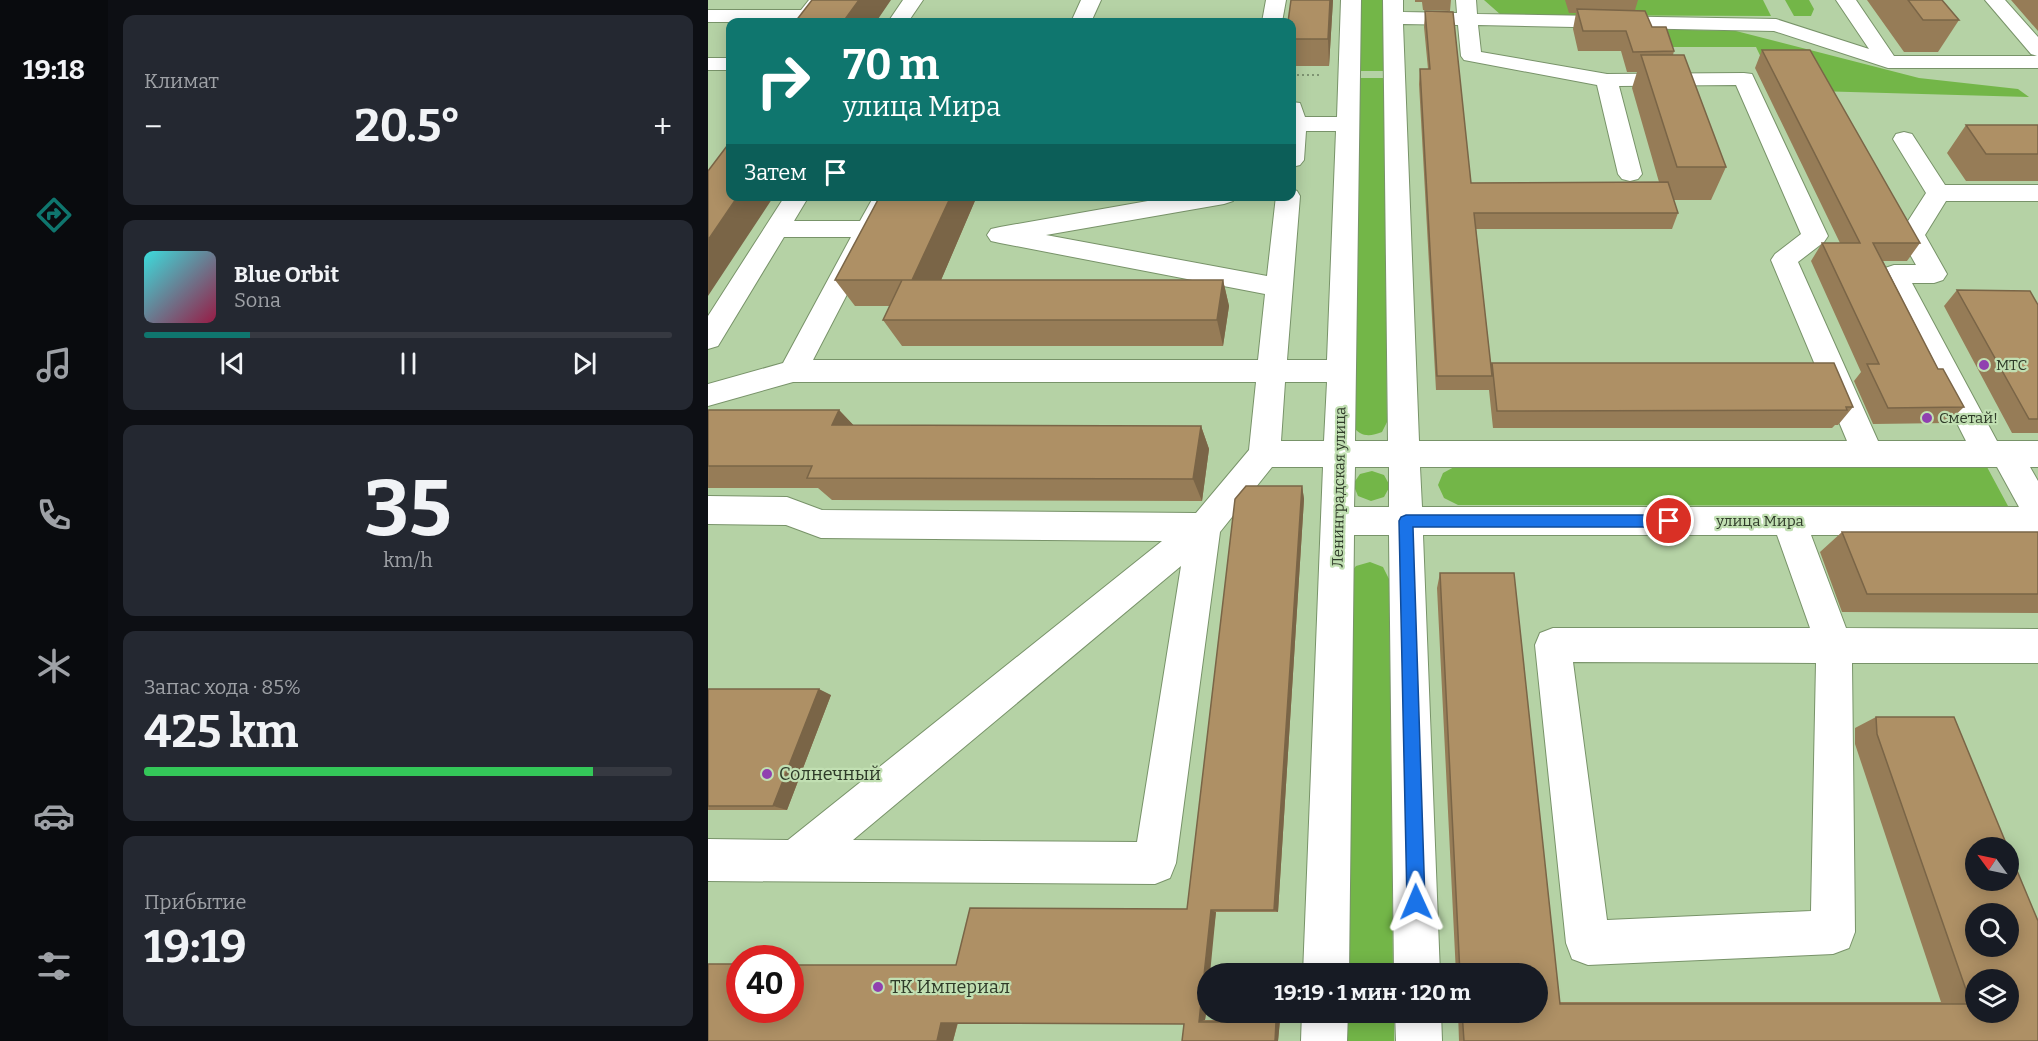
<!DOCTYPE html>
<html lang="ru">
<head>
<meta charset="utf-8">
<style>
  :root { --surface:#171b24; --page:#242831; --text:#f1f3f6; --muted:#9ea1a6; --line:#363941; --accent:#0f766e }
  body { margin:0; font-family:Bitter,serif; background:var(--page); color:var(--text); height:100vh; display:flex; flex-direction:column; font-size:22px; white-space:nowrap }
  * { box-sizing:border-box; margin:0 }
  p { font-size:20px; color:var(--muted) }
  .icon { flex:none; width:33px; height:33px; fill:none; stroke:currentColor; stroke-width:2; stroke-linecap:round; stroke-linejoin:round }
  .map { position:relative; flex:1; overflow:hidden }
  .panel { display:flex; flex-direction:column; gap:15px; padding:15px; background:#0d0f14; width:600px }
  .panel>* { flex:none }
  .guide { position:absolute; left:18px; top:18px; width:570px; height:183px; border-radius:12px; box-shadow:0 3px 15px #0003; background:#0f766e; color:#fff; overflow:hidden }
  .needle { width:39px; rotate:303deg }
  .buttons { position:absolute; left:1257px; top:837px; display:grid; gap:12px }
  .buttons a { display:grid; place-items:center; width:54px; height:54px; border-radius:50%; background:var(--surface); box-shadow:0 3px 15px #0003; font-size:30px }
  .speed { position:absolute; left:18px; top:945px; display:flex; gap:12px; font-size:30px; font-weight:700; text-align:center }
  .speed>* { display:grid; place-content:center; width:78px; height:78px; border-radius:50%; background:var(--surface); box-shadow:0 3px 15px #0003; line-height:1 }
  .speed .limit { border:9px solid #d22; background:#fff; color:#111 }
  .pin { position:absolute; display:grid; place-items:center; width:51px; height:51px; color:#fff; margin:-26px; border:3px solid #fff; border-radius:50%; box-shadow:0 2px 6px #0007 }
  .me { position:absolute; width:66px; margin:-33px; rotate:359deg; stroke-linejoin:round; filter:drop-shadow(0 0 4px #0008) }
  .turn { display:flex; align-items:center; gap:21px; height:126px; padding:0 18px; font-size:27px }
  .turn .icon { width:78px; height:78px; stroke-width:2.5 }
  .turn b { display:block; font-size:42px; line-height:51px }
  .then { display:flex; align-items:center; height:57px; padding:0 18px; background:#0003; gap:12px; font-size:22px }
  .big { font-size:45px; font-weight:700; line-height:1.1 }
  .panel .widget { flex:1; display:flex; flex-direction:column; justify-content:center; gap:9px; min-width:0; padding:0 21px; border-radius:12px; background:var(--page) }
  .panel .dial { align-items:center; gap:0 }
  .dial b { font-size:78px; line-height:1 }
  .song { display:flex; align-items:center; gap:18px }
  .cover { width:72px; height:72px; border-radius:9px; background:linear-gradient(135deg,hsl(180 70% 55%),hsl(340 70% 35%)) }
  .played { height:6px; border-radius:3px; background:linear-gradient(90deg,var(--accent) 20%,var(--line) 20%) }
  .keys { display:flex; justify-content:space-around; direction:ltr }
  .heat { display:flex; justify-content:space-between; align-items:center; font-size:33px; direction:ltr }
  .charge { height:9px; border-radius:4px; background:linear-gradient(90deg,#34c759 85%,var(--line) 0) }
  .trip { position:absolute; left:489px; top:963px; width:351px; height:60px; border-radius:30px; background:var(--surface); box-shadow:0 3px 15px #0003; font-weight:700; line-height:60px; text-align:center }
  main { display:flex; flex:1; min-height:0 }
  .tabs { display:flex; flex-direction:column; width:108px; justify-content:space-around; align-items:center; background:#090b0e; color:var(--muted) }
  .tabs .icon { width:42px; height:42px }
  .tabs .selected { color:var(--accent) }
  .tabs b { font-size:27px; color:var(--text) }
  .map>svg:first-child { display:block }
</style>
</head>
<body>
<main>
<nav class="tabs">
<b>19:18</b>
<svg class="icon selected" aria-label="directions" viewBox="0 0 24 24"><path d="M12 3l9 9-9 9-9-9zM9 14v-3h6M13 9l2 2-2 2"/></svg>
<svg class="icon" aria-label="music" viewBox="0 0 24 24"><path d="M9 18V5l10-2v13"/><circle cx="6" cy="18" r="3"/><circle cx="16" cy="16" r="3"/></svg>
<svg class="icon" aria-label="phone" viewBox="0 0 24 24"><path d="M5 4h4l2 5-3 2q2 4 5 5l2-3 5 2v4C11 20 4 13 5 4z"/></svg>
<svg class="icon" aria-label="climate" viewBox="0 0 24 24"><path d="M12 3v18M4 7l16 10M4 17L20 7"/></svg>
<svg class="icon" aria-label="car" viewBox="0 0 24 24"><path d="M5 17H2v-5l4-1 3-4h7l3 4 3 1v5h-3M9 17h6M6 11h13"/><circle cx="7" cy="17" r="2"/><circle cx="17" cy="17" r="2"/></svg>
<svg class="icon" aria-label="filters" viewBox="0 0 24 24"><path d="M4 7h16M4 17h16"/><circle cx="9" cy="7" r="2"/><circle cx="15" cy="17" r="2"/></svg>
</nav>
<section class="panel">
<div class="widget"><p>Климат</p>
<div class="heat"><a>−</a><b class="big">20.5°</b><a>+</a></div>
</div>
<div class="widget">
<div class="song"><i class="cover"></i><div><b>Blue Orbit</b><p>Sona</p></div></div>
<div class="played"></div>
<div class="keys"><svg class="icon" aria-label="previous" viewBox="0 0 24 24"><path d="M18 5L8 12l10 7zM5 5v14"/></svg><svg class="icon" aria-label="pause" viewBox="0 0 24 24"><path d="M8 5v14M16 5v14"/></svg><svg class="icon" aria-label="next" viewBox="0 0 24 24"><path d="M6 5l10 7-10 7zM19 5v14"/></svg></div>
</div>
<div class="widget dial"><b>35</b><p>km/h</p></div>
<div class="widget"><p>Запас хода · 85%</p><b class="big">425 km</b><div class="charge"></div></div>
<div class="widget"><p>Прибытие</p><b class="big">19:19</b></div>
</section>
<div class="map">
<svg width="1330" height="1041" viewBox="0 0 1330 1041">
  <rect width="100%" height="100%" fill="#b5d2a5"/>
  <!-- green -->
  <path fill="#73b648" d="M653 0H675L676 71H652Z
    M776 0H1055L1063 16 793 15Z
    M1077 0H1101L1106 9 1103 16H1086Z
    M931 29 1028 31 1211 78 1310 89 1321 97 1107 91 1058 68 1048 47H938Z
    M652 78H676L679 422 674 432C662 437 652 437 645 426Z
    M748 466 1279 467 1300 506 750 505 736 498 730 485 735 473Z
    M664 471 676 475 682 486 676 497 663 501 650 496 645 484 652 474Z
    M662 562 675 567 681 579 685 973 635 974 644 571 648 566Z
    M634 1013H686V1041H634Z"/>
  <g fill="none" stroke-linecap="round" stroke-linejoin="round">
    <defs>
      <path id="minor" d="M101 0H121L105 20 98 22H0V10H93Z
        M195 0H215L200 22H180Z
        M373 0H393L383 22H363Z
        M558 0H578L574 22H554Z
        M633 0H653L647 441H680L675 0H695V12L749 13 748 0H768L769 14 1068 19 1161 49 1128 0H1148L1186 56H1329L1323 54 1277 0H1297L1330 37V68H1180L1066 31 770 25 773 52 899 74 1036 73 1044 74 1120 236 1116 242 1090 262 1170 441H1258L1173 274 1177 268 1186 265H1208L1191 235 1218 193 1185 139 1188 134 1196 132 1204 134 1237 185H1330V201H1238L1217 235 1239 274 1235 280 1226 283H1204L1289 441H1330V467H1322L1330 481V535H1103L1138 628 1330 629V663H1144L1147 932 1141 948 1125 954 880 965 864 959 858 943 827 645 832 633 845 628H1102L1069 535H715L732 974H686L681 535H646L641 974H595L615 467H564L512 532 468 863 462 878 447 884 0 881V839L80 840 454 541 113 538 78 525 0 524V496L79 497 114 510 488 513 541 450 548 382H85L0 406V384L75 363 143 237H76L10 346 0 349V316L77 196H101L86 221H152L166 196H190L105 360H550L557 294 292 243 283 241 279 235 283 229 292 227 468 196H528L525 201 516 204 338 235 559 276 568 196H584V189L589 191 592 196 579 360H619L628 131H598L596 160 592 165 584 167V102L592 103 597 117H629ZM695 24 750 25 753 56 756 60 889 85 910 174 914 179 922 181 930 179 934 174 911 86 1028 85 1093 234 1067 254 1063 260 1139 441H711ZM577 382H619L616 441H573ZM647 467H681V507H646ZM712 467H1289L1311 507H714ZM473 566 429 842 145 840ZM865 662 1108 663 1103 911 899 920Z
        M0 58H22V70H0Z
        M594 1012H640L639 1041H593Z
        M687 1012H733L734 1041H688Z"/>
    </defs>
    <!-- minor casing -->
    <use href="#minor" stroke="#789369" stroke-width="2"/>
    <!-- path -->
    <path stroke="#7e9472" stroke-width="2" stroke-dasharray="2 3" stroke-linecap="butt" d="M584 75H613"/>
    <!-- minor -->
    <use href="#minor" fill="#fff" fill-rule="evenodd"/>
  </g>
  <!-- wall -->
  <path fill="#967c57" d="M583 0H625L621 66H584Z
    M707 0H743L742 11 715 10 714 2H707Z
    M857 0H930L927 10 966 51 965 55 1018 167 1003 200H965L970 213 964 229H768L783 368 784 363 1145 407 1130 425H1127L1124 428H785L781 390H728L711 84 712 69H720L716 27 717 11 763 183 951 182 924 88 929 72H919L913 51H870L865 29 868 13H861Z
    M1159 0H1234L1251 20 1230 52H1196Z
    M1303 0H1330V31Z
    M1054 50 1212 243 1199 261H1175L1230 369 1256 407 1239 423 1165 424 1146 381 1153 372 1103 261 1114 243H1132L1047 68Z
    M1258 125H1330V181H1258L1239 153Z
    M269 196 233 280H515L521 306 515 346H194L175 320 182 306H147L127 280Z
    M1249 290 1330 305V433H1304L1236 306Z
    M0 410H131L146 426H493L501 449 494 501 124 500 110 488H0Z
    M594 486 596 499 570 912H508L500 974V1000L497 1020H572L570 1041H474L476 1024 250 1023 245 1041 248 965 479 909Z
    M1134 532H1330V613L1134 612 1112 552Z
    M732 573 852 1002H1233L1147 744V728L1168 717 1330 1041H751L750 1012H830V974H748L729 588Z
    M0 689 123 695 79 810H0Z"/>
  <!-- shaded-wall -->
  <path fill="#7a6547" d="M151 0H183L168 22H135Z
    M622 0H625L621 66 620 39Z
    M30 196H66L0 296V240Z
    M243 196H269L222 306 204 280Z
    M515 280 521 306 515 346 509 320Z
    M131 410 154 434 124 425Z
    M493 426 501 449 494 501 485 479Z
    M594 486 596 499 570 912 566 910Z
    M111 689 123 695 79 810 65 806Z
    M503 910 508 912 502 974H500V1000L497 1020 491 1022Z
    M572 1020 570 1041H567L568 1022Z
    M250 1021 245 1041H229L233 1023Z"/>
  <!-- building -->
  <path fill="#ae9065" stroke="#7a6547" stroke-width="1.5" fill-rule="evenodd" d="M104 0H151L135 22H87Z
    M583 0H622L620 39H584V22H580Z
    M1200 0H1234L1251 20H1215Z
    M869 9 937 11 944 27H958L966 51 925 52 918 31H875Z
    M717 11 745 12 763 183 960 182 970 213H766L784 376H729L712 69H722Z
    M1054 50H1102L1212 243H1165L1230 369H1235L1256 407 1180 408 1159 364H1171L1114 243H1152Z
    M933 55H976L1018 167H969Z
    M1258 125H1330V154H1278Z
    M22 142V196H30L0 240V171Z
    M172 196H243L204 280H127Z
    M194 280H515L509 320H175Z
    M1249 290 1322 291 1330 305V419H1321Z
    M784 363H1126L1145 407H1138L1139 410 789 411Z
    M0 410H131L124 425 493 426 485 479 99 478 104 466H0Z
    M538 486H594L566 910H503L491 1022H568L567 1041H474L476 1024 233 1023 229 1041H0V964H32V1010H82V965H248L262 908 479 909 527 499Z
    M1134 532H1330V594H1159Z
    M732 573H806L852 1004H1263L1169 734 1168 717H1246L1300 848H1268V880H1300V849L1330 921V1041H756L754 1012H830V974H752ZM1268 914H1300V946H1268ZM1268 980H1300V1012H1268Z
    M0 689H111L65 806H0Z"/>
  <!-- route -->
  <path fill="#1a73e8" stroke="#114b97" stroke-width="1.5" d="M698 515H961L966 517 968 521 966 525 961 527H705L717 902 714 908 708 911 701 908 699 902 691 521 693 517Z"/>
  <!-- markers -->
  <g fill="#9040b0" stroke="#c1dfb2" stroke-width="2">
    <circle cx="1276" cy="365" r="6"/>
    <circle cx="1219" cy="418" r="6"/>
    <circle cx="59" cy="774" r="6"/>
    <circle cx="170" cy="987" r="6"/>
  </g>
  <g text-anchor="middle" dominant-baseline="central" stroke-width="4.5" stroke-linejoin="round" paint-order="stroke">
    <!-- poi labels -->
    <g font-size="15" fill="#2f3b29" stroke="#c1dfb2" text-anchor="start">
      <text x="1288" y="365">МТС</text>
      <text x="1231" y="418">Сметай!</text>
    </g>
    <!-- street labels -->
    <g font-size="15" fill="#2f3b29" stroke="#c1dfb2">
      <text transform="translate(631 487) rotate(-89)">Ленинградская улица</text>
      <text x="1052" y="521">улица Мира</text>
    </g>
    <!-- near-poi labels -->
    <g font-size="18" fill="#2f3b29" stroke="#c1dfb2" text-anchor="start">
      <text x="71" y="774">Солнечный</text>
      <text x="182" y="987">ТК Империал</text>
    </g>
  </g>
</svg>
<div class="buttons">
<a><svg class="needle" viewBox="-14 -14 28 28"><path d="M0-13l5 13h-10z" fill="#e53935"/><path d="M0 13l5-13h-10z" fill="#9ea1a6"/></svg></a>
<a><svg class="icon" aria-label="search" viewBox="0 0 24 24"><circle cx="10" cy="10" r="6"/><path d="M15 15l6 6"/></svg></a>
<a><svg class="icon" aria-label="layers" viewBox="0 0 24 24"><path d="M12 4l9 5-9 5-9-5zM3 14l9 5 9-5"/></svg></a>
</div>
<div class="speed"><div class="limit">40</div></div>
<div class="pin" style="left:961px;top:521px;background:#d93025"><svg class="icon" aria-label="arrive" viewBox="0 0 24 24"><path d="M6 21V4h12l-3 4 3 4H6"/></svg></div>
<svg class="me" style="left:708px;top:902px" viewBox="-20 -20 40 40"><path d="M0-17L14 15 0 8-14 15z" fill="#1a73e8" stroke="#fff" stroke-width="4"/></svg>
<div class="trip">19:19 · 1 мин · 120 m</div>
<div class="guide">
<div class="turn"><svg class="icon" aria-label="right" viewBox="0 0 24 24"><path d="M7 20v-9h11M14 6l5 5-5 5"/></svg><div><b>70 m</b>улица Мира</div></div>
<div class="then">Затем<svg class="icon" aria-label="arrive" viewBox="0 0 24 24"><path d="M6 21V4h12l-3 4 3 4H6"/></svg></div>
</div>
</div>
</main>
</body>
</html>
